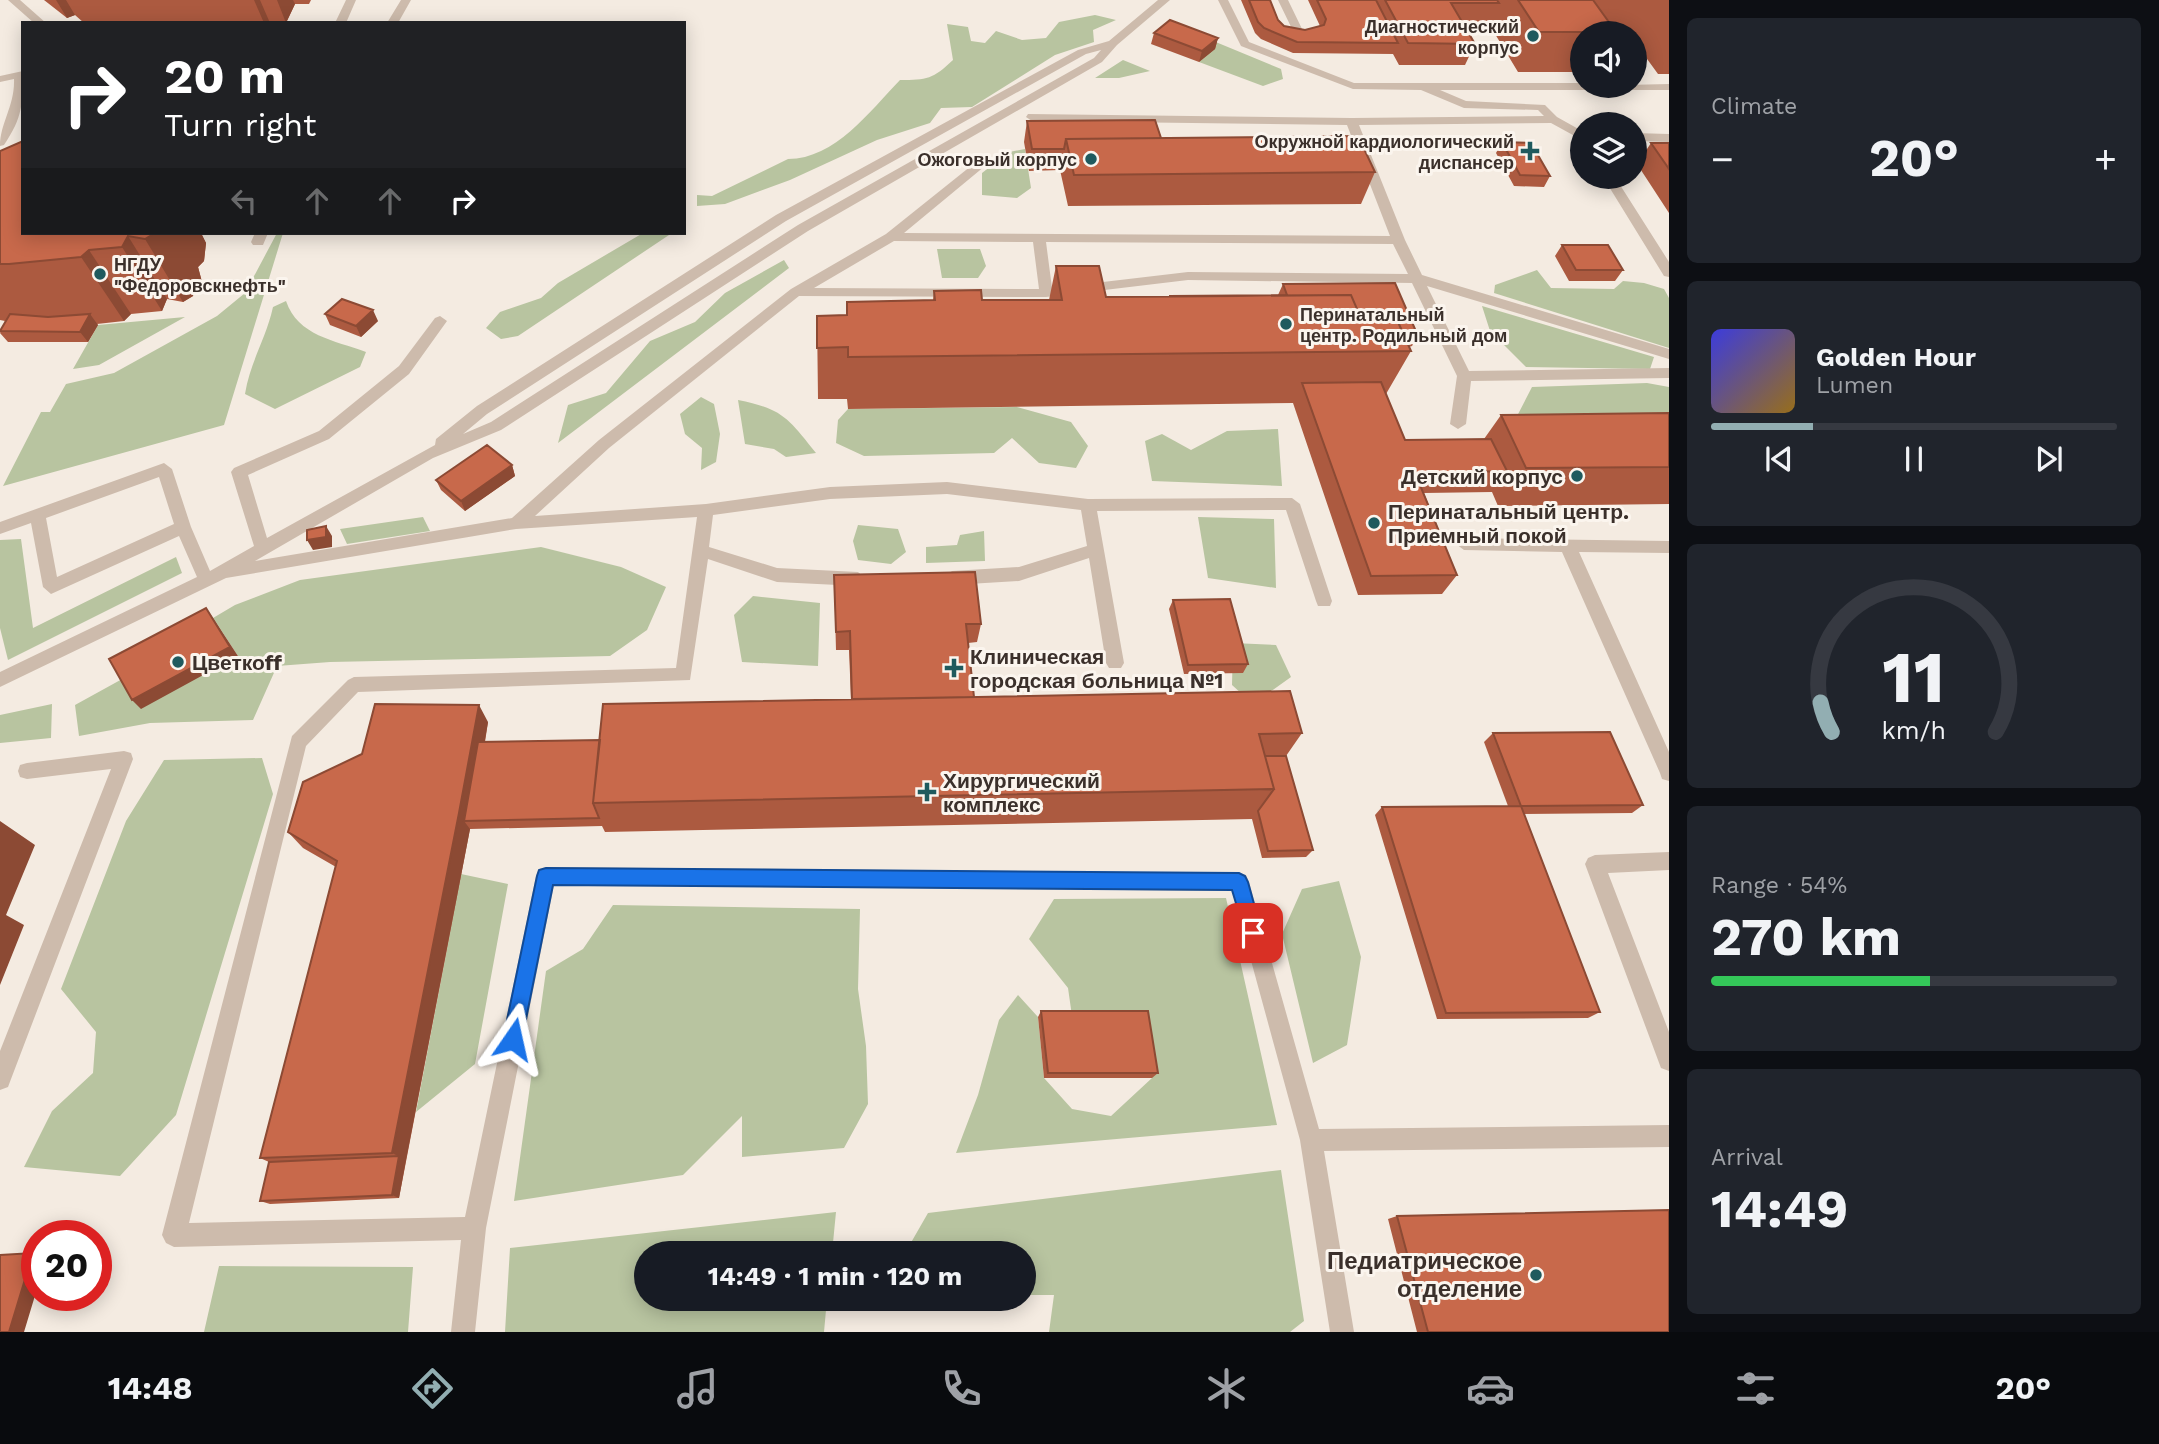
<!DOCTYPE html>
<html lang="en">
<head>
<meta charset="utf-8">
<style>
  :root { --surface:#171b24; --page:#20242c; --text:#f1f3f6; --muted:#9ea1a6; --line:#363941; --accent:#92aeb2 }
  body { margin:0; font-family:"Work Sans",sans-serif; background:var(--page); color:var(--text); height:100vh; display:flex; flex-direction:column; font-size:26px; white-space:nowrap }
  * { box-sizing:border-box; margin:0 }
  p { font-size:23px; color:var(--muted) }
  .icon { flex:none; width:38px; height:38px; fill:none; stroke:currentColor; stroke-width:2; stroke-linecap:round; stroke-linejoin:round }
  .map { position:relative; flex:1; overflow:hidden }
  .panel { display:flex; flex-direction:column; gap:18px; padding:18px; background:#0d0f14; width:490px }
  .panel>* { flex:none }
  .banner { position:absolute; left:21px; top:21px; width:665px; height:214px; border-radius:0px; box-shadow:0 4px 18px #0003; background:#202124; color:#fff; overflow:hidden }
  .controls { position:absolute; left:1570px; top:21px; display:grid; gap:14px }
  .controls a { display:grid; place-items:center; width:77px; height:77px; border-radius:50%; background:var(--surface); box-shadow:0 4px 18px #0003; font-size:35px }
  .speed { position:absolute; left:21px; top:1220px; display:flex; gap:14px; font-size:35px; font-weight:700; text-align:center }
  .speed>* { display:grid; place-content:center; width:91px; height:91px; border-radius:50%; background:var(--surface); box-shadow:0 4px 18px #0003; line-height:1 }
  .speed .limit { border:10px solid #d22; background:#fff; color:#111 }
  .pin { position:absolute; display:grid; place-items:center; width:60px; height:60px; color:#fff; margin:-30px; border-radius:14px; box-shadow:0 4px 10px #0006 }
  .me { position:absolute; width:77px; margin:-38px; rotate:11deg; stroke-linejoin:round; filter:drop-shadow(0 0 5px #0008) }
  .turn { display:flex; align-items:center; gap:24px; height:147px; padding:0 28px; font-size:32px }
  .turn .icon { width:91px; height:91px; stroke-width:2.5 }
  .turn b { display:block; font-size:49px; line-height:60px }
  .lanes { display:flex; align-items:center; height:66px; padding:0 28px; background:#0003; justify-content:center; gap:35px; direction:ltr }
  .lanes .off { opacity:.35 }
  .big { font-size:52px; font-weight:700; line-height:1.1 }
  .panel .tile { flex:1; display:flex; flex-direction:column; justify-content:center; gap:10px; min-width:0; padding:0 24px; border-radius:10px; background:var(--page) }
  .panel .dial { align-items:center; gap:0 }
  .dial svg { height:182px; overflow:visible; fill:none; stroke:var(--line); stroke-width:7; stroke-linecap:round; text-anchor:middle }
  .dial text { fill:var(--text); stroke:none }
  .song { display:flex; align-items:center; gap:21px }
  .cover { width:84px; height:84px; border-radius:10px; background:linear-gradient(135deg,hsl(240 70% 55%),hsl(40 70% 35%)) }
  .played { height:7px; border-radius:4px; background:linear-gradient(90deg,var(--accent) 25%,var(--line) 25%) }
  .keys { display:flex; justify-content:space-around; direction:ltr }
  .heat { display:flex; justify-content:space-between; align-items:center; font-size:38px; direction:ltr }
  .charge { height:10px; border-radius:5px; background:linear-gradient(90deg,#34c759 54%,var(--line) 0) }
  .trip { position:absolute; left:634px; top:1241px; width:402px; height:70px; border-radius:35px; background:var(--surface); box-shadow:0 4px 18px #0003; font-weight:700; line-height:70px; text-align:center }
  .tabs { display:flex; height:112px; justify-content:space-around; align-items:center; background:#090b0e; color:var(--muted) }
  .tabs .icon { width:49px; height:49px }
  .tabs .current { color:var(--accent) }
  .tabs b { font-size:32px; color:var(--text) }
  main { display:flex; flex:1; min-height:0 }
  .map>svg:first-child { display:block }
</style>
</head>
<body>
<main>
<div class="map">
<svg width="1669" height="1332" viewBox="0 0 1669 1332">
  <rect width="100%" height="100%" fill="#f4ebe1"/>
  <!-- green -->
  <path fill="#b8c4a0" d="M1095 15 1116 20 1093 30 1094 42 1055 55 972 107 941 108 930 123 877 140 790 180 725 204 697 206V195L712 196 788 159C835 159 870 111 900 80 927 80 933 79 953 60L947 24 968 27 971 41 985 43 996 31 1022 40 1046 38 1059 22Z
    M1177 26 1281 69 1283 79 1263 86 1199 62 1214 49Z
    M1123 60 1150 71 1119 78H1095Z
    M1025 149 1031 188 1017 198 982 195V173L1009 152Z
    M277 233H283L224 425 3 486 41 412H50L66 384 114 373 217 316 245 293Z
    M643 233H672L518 336 501 339 486 328 500 312 541 298 558 283Z
    M937 249H980L986 266 978 278H942Z
    M784 260 789 268 558 443 568 405 606 393 650 341 695 322 725 293Z
    M1537 270 1551 288 1614 289 1623 281 1644 283 1664 289 1669 298V348L1494 293 1495 285Z
    M286 301C298 336 334 340 366 352L360 367 275 409 245 394C250 362 266 339 273 307Z
    M1482 306 1654 357 1650 369 1526 367 1490 331Z
    M185 317 99 365 73 369 98 325Z
    M1647 383 1669 387V451L1515 420 1532 387Z
    M701 397 714 404 720 434 716 462 701 470 702 448 685 434 680 414Z
    M738 400C783 409 788 418 816 453L786 457 774 449 745 444Z
    M1017 407 1071 422 1088 446 1076 468 1039 463 1012 438 994 453 864 456 836 443 838 420 848 409Z
    M1278 429 1282 486 1152 481 1145 441 1162 434 1191 450 1227 431Z
    M423 517 430 531 347 544 340 529Z
    M1198 517 1274 519 1276 588 1208 578Z
    M858 525 898 529 906 552 891 564 858 560 853 541Z
    M984 531 985 561 926 563V547L957 545 960 535Z
    M21 539 33 628 176 557 182 573 8 660 0 628V540Z
    M541 547 621 567 666 587 647 630 610 656 330 662 277 666 253 720 150 723 79 736 75 705 124 678 238 656 213 618 235 605 300 580Z
    M753 596 820 603 818 666 742 662 734 615Z
    M1233 643 1276 645 1291 677 1253 704 1232 685Z
    M52 704 51 738 0 743V715Z
    M262 758 273 794 176 1115 120 1176 24 1167 52 1111 93 1073 96 1032 61 989 126 821 164 760Z
    M461 874 508 884 475 1064 416 1112Z
    M1339 881 1361 957 1347 1045 1313 1063 1282 934 1302 889Z
    M1226 898 1277 1125 956 1153 978 1095 999 1020 1018 995 1038 1017 1044 1078 1072 1109 1111 1116 1152 1078 1072 1016 1068 988 1029 939 1054 899Z
    M613 905 860 909 858 989 866 1046 868 1104 844 1148 742 1157V1116L683 1175 514 1201 546 971 583 949Z
    M1281 1170 1304 1321 1290 1332H1049L1054 1295H1024V1253H905L928 1213Z
    M836 1212 832 1253H646V1298L827 1299 824 1332H505L510 1248Z
    M219 1266 413 1267 408 1332H204Z"/>
  <g fill="none" stroke-linecap="round" stroke-linejoin="round">
    <!-- lane -->
    <path fill="#cdbbac" fill-rule="evenodd" d="M8 0H20L46 23H34Z
      M346 0H356L346 23H335Z
      M401 0H411L398 23H387Z
      M1158 0H1170L1117 45 1102 62 808 231 501 430 433 458 255 561 512 518 599 440 791 289 886 234 981 158 991 161 904 233 1390 236 1347 125 1032 121 1026 117 1028 114 1352 118 1544 116 1538 110 1464 108 1421 90 1353 89 1241 46 1218 0H1228L1249 42 1354 83H1582V86L1669 84V90H1440L1466 101 1545 105 1557 117 1582 131V140L1551 123 1359 125 1405 240 1422 275 1669 349V359L1427 286 1469 371 1669 368V378L1471 381 1466 424 1458 429 1450 424 1457 376 1412 283 1188 280 1046 297 799 296 609 448 535 516 706 504 830 487 947 482 1088 499 1292 498 1300 504 1332 601 1330 606H1318L1316 601 1286 510 1097 511 1124 663 1121 668H1109L1106 663 1089 558 1019 581 952 585 944 578 952 571 1019 567 1087 546 1081 510 947 494 830 499 713 515 709 547 777 568 858 572 866 579 858 586 777 582 708 559 690 680 358 692 306 746 189 1223 465 1217 536 876 539 869 546 867 1239 873 1246 875 1249 882 1319 1129 1669 1125V1147L1324 1151 1354 1332H1330L1300 1140 1232 891 554 885 486 1228 475 1332H451L461 1240 174 1247 166 1243 162 1235 292 736 348 680 354 677 676 668 697 517 516 529 226 578 0 687V672L197 577 179 536 51 594 43 587 31 523 0 534V522L164 463 172 469 191 527 210 571 254 546 231 472 234 468 319 431 399 366 435 318 440 316 447 321 409 374 329 439 248 475 267 538 435 445 436 439 477 406 776 215 1078 50 1109 41ZM1101 50 1094 58 798 225 491 422 463 434 487 414 786 221 1086 54ZM894 241 1033 242 1039 289 814 288ZM1046 242 1393 244 1408 274 1188 272 1052 288ZM159 477 174 524 57 577 46 518Z
      M1278 0H1288L1303 31 1302 33H1294Z
      M23 71C23 103 23 117 4 145L0 146C0 123 15 106 14 79L0 82V76Z
      M1634 133 1669 134V142L1634 141Z
      M1603 177H1615L1669 262V277L1664 276Z
      M255 233H268L263 245H253L251 242Z
      M1464 538 1669 541V553L1579 552 1669 752V781L1662 779 1660 773 1562 552 1464 550 1456 544Z
      M124 751 131 753 133 759 11 1079 8 1087 0 1090V1051L111 769 27 779 20 777 18 771 20 765 27 763Z
      M1669 852V870L1608 873 1669 1032V1071L1661 1068 1658 1060 1585 864 1588 858 1595 855Z"/>
  </g>
  <!-- wall -->
  <path fill="#ac5a40" d="M44 0H311L309 4H295L286 23H84L75 15 67 18Z
    M1241 0H1270L1278 20 1284 26 1305 30 1320 26 1308 0H1669V74H1658L1634 41V33H1629L1623 26H1611L1616 32 1615 33H1582V72H1518L1489 24H1464L1475 44 1465 65H1399L1393 54 1293 53 1261 39 1255 33Z
    M1154 33 1218 38 1215 49 1199 62 1151 44Z
    M1027 121 1161 138 1375 172 1361 204 1068 206 1060 170 1029 171 1024 142Z
    M1502 142 1550 176 1544 187 1514 186 1496 153Z
    M1651 143H1669V213L1637 164Z
    M0 151 201 233 206 243 204 261 198 267 202 282 191 285 194 290 193 296 183 302 167 299 162 311 131 314 124 321 97 324 98 325 88 342H8L0 333 5 321 0 320Z
    M1562 245 1623 270 1615 281H1569L1555 256Z
    M1056 266 1106 297 1278 295 1283 284 1418 336 1412 346 1409 347 1411 351 1386 394 1405 440 1484 439 1501 415 1669 413V504L1498 506 1492 492 1424 493 1457 575 1442 594 1358 595 1293 403 848 409 847 399H818L817 316 846 315 847 302 933 300 934 291 982 300H1049Z
    M325 314 378 321 361 337 330 325Z
    M512 465 515 476 465 511 441 490 436 480Z
    M834 575 981 624 977 642 968 643 974 697 1302 733 1286 756 1313 850 1306 857 1262 858 1252 819 605 832 602 826 470 829 399 1198 270 1204 260 1201 269 1162 260 1158 336 867 303 848 288 832 488 722 485 742 600 740 851 699 849 650H836Z
    M1173 600 1248 664 1243 673 1184 674 1169 609Z
    M1493 733 1643 805 1632 813 1524 814 1600 1012 1588 1018 1437 1019 1375 815 1382 807 1508 806 1484 742Z
    M1041 1011 1158 1073 1152 1078H1044L1038 1017Z
    M1397 1216 1669 1332H1417L1388 1219Z"/>
  <!-- shaded-wall -->
  <path fill="#8c4a34" d="M56 0H66L75 15 67 18Z
    M254 0H260L270 23H264Z
    M277 0H293L295 4 286 23Z
    M1218 38 1215 49 1199 62 1202 51Z
    M155 233H201L206 243 204 261 198 267 202 282 191 285 194 290 193 296 183 302 145 239Z
    M128 236 167 299 162 311 122 247Z
    M89 250 131 314 124 321 81 257Z
    M373 310 378 321 361 337 356 326Z
    M90 314 98 325 88 342 80 332Z
    M512 465 515 476 465 511 461 501Z
    M326 526 332 536V547L313 550 307 540Z
    M206 608 213 618 238 656 141 709 132 700Z
    M479 705 488 722 471 821H464L470 829 406 1160 392 1153Z
    M0 821 35 845 6 915 24 925 0 985Z
    M399 1156 406 1160 399 1198 392 1195Z
    M33 1253H37V1289L24 1332H9Z"/>
  <!-- building -->
  <path fill="#c8694b" stroke="#8c4a34" stroke-width="2" d="M1249 0H1270L1278 20 1284 26 1305 30 1324 25 1326 19 1317 0H1376L1398 43 1297 42 1264 28 1258 22Z
    M1385 0H1497L1499 3H1451L1475 44 1408 43Z
    M1518 0H1593L1616 32H1539Z
    M1170 20 1218 38 1202 51 1154 33Z
    M1155 120 1161 138 1066 139 1064 149H1032L1027 121Z
    M1358 136 1375 172 1074 175 1066 139Z
    M23 141V233H155L145 239 128 236 122 247 89 250 81 257 9 264H0V151Z
    M1502 142 1531 143 1550 176 1520 175Z
    M1651 143H1669V169Z
    M1562 245H1608L1623 270H1576Z
    M1056 266H1099L1106 297 1351 295 1360 316 1395 315 1411 351 848 357V347L817 348V316L847 315V302L935 300 934 291 981 290 982 300H1062Z
    M1395 283 1418 336H1404L1395 315 1360 316 1351 295 1169 296 1287 295 1283 284Z
    M342 299 373 310 356 326 325 314Z
    M10 314 48 317 90 314 80 332 0 331Z
    M1381 382 1405 440 1491 439 1507 471 1415 473 1457 575 1371 576 1302 383Z
    M1669 413V467L1526 468 1501 415Z
    M487 445 512 465 461 501 436 480Z
    M326 526V537L307 540V530Z
    M975 572 981 624H966L974 697 852 699 850 631 836 632 834 575Z
    M1230 599 1248 664 1188 665 1173 600Z
    M206 608 230 647 132 700 109 659Z
    M1290 691 1302 733 1259 734 1274 789 593 803 603 704Z
    M375 704 479 705 459 813 392 1153 260 1158 337 861 288 832 303 782 362 754Z
    M1610 732 1643 805 1521 806 1493 733Z
    M600 740 593 803 599 818 464 821 478 742Z
    M1265 756H1286L1313 850 1268 851 1258 811 1274 789Z
    M1521 806 1600 1012 1446 1013 1382 807Z
    M1041 1011H1148L1158 1073H1048Z
    M399 1156 392 1195 260 1201 269 1162Z
    M1669 1210V1332H1428L1397 1216Z
    M33 1253 9 1332H0V1255Z"/>
  <!-- route -->
  <path fill="#1a73e8" stroke="#114b97" stroke-width="2" d="M546 868 1239 873 1245 876 1248 882 1262 933 1260 940 1253 942 1247 940 1232 890 553 885 522 1039 520 1045 513 1048 506 1045 503 1039 537 876 539 870Z"/>
  <!-- markers -->
  <g fill="#1f5a5e" stroke="#fbf5ee" stroke-width="2.5">
    <circle cx="1533" cy="36" r="7"/>
    <path d="M1526.5 140.5h7v7h7v7h-7v7h-7v-7h-7v-7h7z"/>
    <circle cx="1091" cy="159" r="7"/>
    <circle cx="100" cy="274" r="7"/>
    <circle cx="1286" cy="324" r="7"/>
    <circle cx="1577" cy="476" r="7"/>
    <circle cx="1374" cy="523" r="7"/>
    <circle cx="178" cy="662" r="7"/>
    <path d="M950.5 657.5h7v7h7v7h-7v7h-7v-7h-7v-7h7z"/>
    <path d="M923.5 781.5h7v7h7v7h-7v7h-7v-7h-7v-7h7z"/>
    <circle cx="1536" cy="1275" r="7"/>
  </g>
  <g text-anchor="middle" dominant-baseline="central" stroke-width="6" stroke-linejoin="round" paint-order="stroke">
    <!-- far-poi labels -->
    <g font-size="18" font-weight="bold" fill="#3b302b" stroke="#fbf5ee" text-anchor="end">
      <text x="1519" y="26">Диагностический<tspan x="1519" dy="21">корпус</tspan></text>
      <text x="1514" y="141">Окружной кардиологический<tspan x="1514" dy="21">диспансер</tspan></text>
      <text x="1077" y="159">Ожоговый корпус</text>
      <text x="114" y="264" text-anchor="start">НГДУ<tspan x="114" dy="21">"Федоровскнефть"</tspan></text>
      <text x="1300" y="314" text-anchor="start">Перинатальный<tspan x="1300" dy="21">центр. Родильный дом</tspan></text>
    </g>
    <!-- poi labels -->
    <g font-size="21" font-weight="bold" fill="#3b302b" stroke="#fbf5ee" text-anchor="start">
      <text x="1563" y="476" text-anchor="end">Детский корпус</text>
      <text x="1388" y="511">Перинатальный центр.<tspan x="1388" dy="24">Приемный покой</tspan></text>
      <text x="970" y="656">Клиническая<tspan x="970" dy="24">городская больница №1</tspan></text>
      <text x="192" y="662">Цветкоff</text>
      <text x="943" y="780">Хирургический<tspan x="943" dy="24">комплекс</tspan></text>
    </g>
    <!-- near-poi labels -->
    <g font-size="24" font-weight="bold" fill="#3b302b" stroke="#fbf5ee" text-anchor="end">
      <text x="1522" y="1261">Педиатрическое<tspan x="1522" dy="28">отделение</tspan></text>
    </g>
  </g>
</svg>
<div class="controls">
<a><svg class="icon" aria-label="sound" viewBox="0 0 24 24"><path d="M4 9h4l5-4v14l-5-4H4zM17 9q2 3 0 6"/></svg></a>
<a><svg class="icon" aria-label="layers" viewBox="0 0 24 24"><path d="M12 4l9 5-9 5-9-5zM3 14l9 5 9-5"/></svg></a>
</div>
<div class="speed"><div class="limit">20</div></div>
<div class="pin" style="left:1253px;top:933px;background:#d93025"><svg class="icon" aria-label="arrive" viewBox="0 0 24 24"><path d="M6 21V4h12l-3 4 3 4H6"/></svg></div>
<svg class="me" style="left:513px;top:1039px" viewBox="-20 -20 40 40"><path d="M0-17L14 15 0 8-14 15z" fill="#1a73e8" stroke="#fff" stroke-width="4"/></svg>
<div class="trip">14:49 · 1 min · 120 m</div>
<div class="banner">
<div class="turn"><svg class="icon" aria-label="right" viewBox="0 0 24 24"><path d="M7 20v-9h11M14 6l5 5-5 5"/></svg><div><b>20 m</b>Turn right</div></div>
<div class="lanes"><svg class="icon off" aria-label="left" viewBox="0 0 24 24"><path d="M17 20v-9H6M10 6l-5 5 5 5"/></svg><svg class="icon off" aria-label="ahead" viewBox="0 0 24 24"><path d="M12 20V5M6 11l6-6 6 6"/></svg><svg class="icon off" aria-label="ahead" viewBox="0 0 24 24"><path d="M12 20V5M6 11l6-6 6 6"/></svg><svg class="icon" aria-label="right" viewBox="0 0 24 24"><path d="M7 20v-9h11M14 6l5 5-5 5"/></svg></div>
</div>
</div>
<section class="panel">
<div class="tile"><p>Climate</p>
<div class="heat"><a>−</a><b class="big">20°</b><a>+</a></div>
</div>
<div class="tile">
<div class="song"><i class="cover"></i><div><b>Golden Hour</b><p>Lumen</p></div></div>
<div class="played"></div>
<div class="keys"><svg class="icon" aria-label="previous" viewBox="0 0 24 24"><path d="M18 5L8 12l10 7zM5 5v14"/></svg><svg class="icon" aria-label="pause" viewBox="0 0 24 24"><path d="M8 5v14M16 5v14"/></svg><svg class="icon" aria-label="next" viewBox="0 0 24 24"><path d="M6 5l10 7-10 7zM19 5v14"/></svg></div>
</div>
<div class="tile dial"><svg viewBox="0 0 100 80">
<path d="M14 69A42 42 0 1 1 86 69"/>
<path d="M14 69A42 42 0 0 1 9 56" stroke="#92aeb2"/>
<text x="50" y="56" font-size="32" font-weight="700">11</text>
<text x="50" y="72" font-size="11">km/h</text>
</svg></div>
<div class="tile"><p>Range · 54%</p><b class="big">270 km</b><div class="charge"></div></div>
<div class="tile"><p>Arrival</p><b class="big">14:49</b></div>
</section>
</main>
<nav class="tabs">
<b>14:48</b>
<svg class="icon current" aria-label="directions" viewBox="0 0 24 24"><path d="M12 3l9 9-9 9-9-9zM9 14v-3h6M13 9l2 2-2 2"/></svg>
<svg class="icon" aria-label="music" viewBox="0 0 24 24"><path d="M9 18V5l10-2v13"/><circle cx="6" cy="18" r="3"/><circle cx="16" cy="16" r="3"/></svg>
<svg class="icon" aria-label="phone" viewBox="0 0 24 24"><path d="M5 4h4l2 5-3 2q2 4 5 5l2-3 5 2v4C11 20 4 13 5 4z"/></svg>
<svg class="icon" aria-label="climate" viewBox="0 0 24 24"><path d="M12 3v18M4 7l16 10M4 17L20 7"/></svg>
<svg class="icon" aria-label="car" viewBox="0 0 24 24"><path d="M5 17H2v-5l4-1 3-4h7l3 4 3 1v5h-3M9 17h6M6 11h13"/><circle cx="7" cy="17" r="2"/><circle cx="17" cy="17" r="2"/></svg>
<svg class="icon" aria-label="filters" viewBox="0 0 24 24"><path d="M4 7h16M4 17h16"/><circle cx="9" cy="7" r="2"/><circle cx="15" cy="17" r="2"/></svg>
<b>20°</b>
</nav>
</body>
</html>
